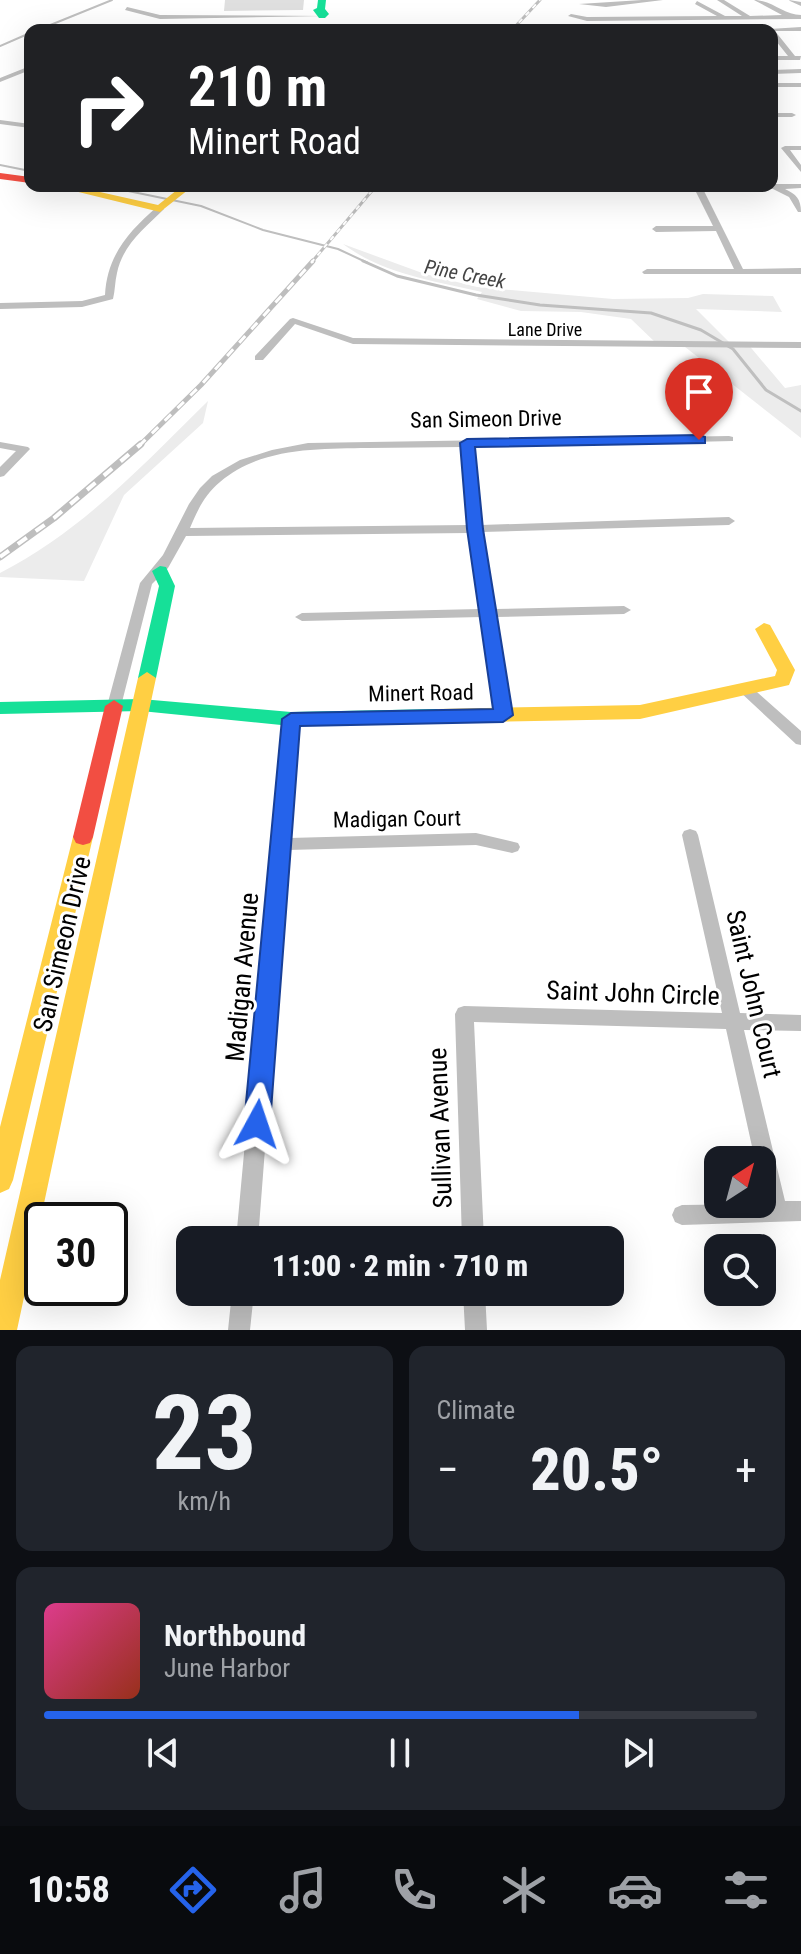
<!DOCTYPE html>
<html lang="en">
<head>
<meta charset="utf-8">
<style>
  :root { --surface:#171b24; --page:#20242c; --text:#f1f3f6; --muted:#9ea1a6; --line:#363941; --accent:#2563eb }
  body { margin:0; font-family:"Roboto Condensed",sans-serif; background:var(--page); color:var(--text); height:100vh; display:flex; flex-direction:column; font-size:30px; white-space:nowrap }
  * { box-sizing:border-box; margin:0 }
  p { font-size:26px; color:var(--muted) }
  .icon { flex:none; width:44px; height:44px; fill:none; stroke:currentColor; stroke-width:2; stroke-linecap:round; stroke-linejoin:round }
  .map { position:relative; height:1330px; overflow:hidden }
  .panel { display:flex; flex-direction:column; gap:16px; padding:16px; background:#0d0f14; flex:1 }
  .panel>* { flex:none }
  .top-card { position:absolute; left:24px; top:24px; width:754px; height:168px; border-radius:16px; box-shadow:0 8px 32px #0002; background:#202124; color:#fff; overflow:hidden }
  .needle { width:52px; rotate:36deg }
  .tools { position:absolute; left:704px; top:1146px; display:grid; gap:16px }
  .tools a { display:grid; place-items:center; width:72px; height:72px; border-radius:16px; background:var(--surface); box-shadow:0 8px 32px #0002; font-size:40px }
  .speed { position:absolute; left:24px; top:1202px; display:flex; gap:16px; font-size:40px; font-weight:700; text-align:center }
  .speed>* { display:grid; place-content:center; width:104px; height:104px; border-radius:50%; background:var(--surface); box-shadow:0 8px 32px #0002; line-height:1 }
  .speed .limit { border:4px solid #111; border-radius:12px; background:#fff; color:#111 }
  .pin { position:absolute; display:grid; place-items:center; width:68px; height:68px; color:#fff; margin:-82px -34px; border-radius:50% 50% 50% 0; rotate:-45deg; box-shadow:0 0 8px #0007 }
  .pin .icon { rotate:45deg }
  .me { position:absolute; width:88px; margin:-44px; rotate:5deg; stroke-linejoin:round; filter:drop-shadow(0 0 6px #0008) }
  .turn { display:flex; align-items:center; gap:28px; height:168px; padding:0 32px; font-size:36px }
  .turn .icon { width:104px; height:104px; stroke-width:2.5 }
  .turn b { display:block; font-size:56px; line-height:68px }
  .big { font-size:60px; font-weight:800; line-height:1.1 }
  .panel .card { flex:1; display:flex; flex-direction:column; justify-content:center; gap:12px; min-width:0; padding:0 28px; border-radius:16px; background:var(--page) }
  .panel .dial { align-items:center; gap:0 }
  .dial b { font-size:104px; line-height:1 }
  .song { display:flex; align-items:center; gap:24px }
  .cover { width:96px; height:96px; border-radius:12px; background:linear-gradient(135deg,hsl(330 70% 55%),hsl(10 70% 35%)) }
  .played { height:8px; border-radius:4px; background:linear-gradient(90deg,var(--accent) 75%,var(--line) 75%) }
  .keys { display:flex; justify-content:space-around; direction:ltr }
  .heat { display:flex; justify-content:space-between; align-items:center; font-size:44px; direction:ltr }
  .panel .tiles { flex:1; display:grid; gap:16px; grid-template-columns:1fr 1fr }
  .card:last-child { grid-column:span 2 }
  .trip { position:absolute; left:176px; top:1226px; width:448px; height:80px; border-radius:16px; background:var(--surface); box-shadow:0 8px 32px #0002; font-weight:800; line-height:80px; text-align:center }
  .menu { display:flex; height:128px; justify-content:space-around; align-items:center; background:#090b0e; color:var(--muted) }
  .menu .icon { width:56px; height:56px }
  .menu .selected { color:var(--accent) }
  .menu b { font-size:36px; color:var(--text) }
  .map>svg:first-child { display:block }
</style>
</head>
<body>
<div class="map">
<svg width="801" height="1330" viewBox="0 0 801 1330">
  <rect width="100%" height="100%" fill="#fff"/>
  <!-- green -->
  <path fill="#ececec" d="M343 244 425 274 477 287 613 299 688 298 703 294 773 296 782 312 696 309 730 343H747L785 388 801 385V438L680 343 657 344 631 319 581 312 521 311 477 299 482 292C434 281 383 274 343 244Z
    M208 401 203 423 124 495 84 581 0 577V573C82 531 143 465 208 401Z"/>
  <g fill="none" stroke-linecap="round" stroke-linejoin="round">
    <!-- stream-far1 -->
    <path stroke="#bfbfbf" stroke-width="2" d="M38 30 112 0
      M0 46 30 33
      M0 165 30 171
      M104 186 201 206 263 230 338 249 368 263"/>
    <!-- stream -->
    <path stroke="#bfbfbf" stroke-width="3" d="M363 261 397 276 476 295 540 305 651 313 701 330 733 349 766 390 801 411"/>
  </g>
  <!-- building -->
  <path fill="#dfdfdf" d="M225 0H304L303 10 224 11Z"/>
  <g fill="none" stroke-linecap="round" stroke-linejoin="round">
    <!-- street -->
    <path fill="#bebebe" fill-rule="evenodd" d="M642 0H663L606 7 579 4Z
      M717 0H724L750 16 782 15 754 0C772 0 784 15 801 15V19L587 21 568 16 571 14 587 17 717 16 695 4 697 1 725 16H742Z
      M789 0 801 2V6L790 1Z
      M127 7 160 15 325 16 160 19 125 10Z
      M801 27V31H775L795 56H801L800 60H772V56H788L772 36V30H752Z
      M30 66V70L0 82V78Z
      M801 69V73L772 74V70Z
      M772 83H801V87H772Z
      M772 113H792L796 115 792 117H772Z
      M0 120 30 124V128L0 124Z
      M785 146H801V150H790L801 165V172L781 148Z
      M772 184H801V188L785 189C796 194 801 199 801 212H798L789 197 773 189H703L743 269 801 268V274H644L642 272 647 269H734L716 231 656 232 652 229 656 226H713L695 190H619L614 186H772Z
      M157 207 164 209C145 228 123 244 117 273 115 281 115 291 113 299L82 307 0 309V303L82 301 105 295C107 256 128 232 157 207Z
      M293 318 353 338 801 342V348L353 344 295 324 263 360H255V356L290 319Z
      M729 436 733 437V441L473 447 481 525 729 517 735 521 729 525 482 532 494 609 624 606 631 610 624 614 495 617 510 715 508 719H498L496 715 482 617 302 621 295 617 302 613 480 609 469 533 186 536 168 568 152 584 121 706 114 711 107 706 140 583 163 555 189 504 200 488 212 476 240 460 272 450 308 443ZM462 447 469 525 190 528C197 511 205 494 220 482 261 447 318 449 368 448 400 448 431 447 462 447Z
      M0 442 28 447 30 449 4 476 0 477V467L16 451 0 448Z
      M744 683 749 685 801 731V745L796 744 739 691 737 688 739 685Z
      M291 714 298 719 289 838 476 833 518 843 520 847 518 851 512 853 476 845 288 850 258 1240H236L284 719Z
      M690 829 696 831 698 835 740 1013 801 1015V1031L744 1030 785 1201H801V1221L682 1225 675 1222 672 1215 675 1208 682 1205 762 1204 764 1202 762 1160H755L726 1029 474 1022 484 1240H462L455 1014 458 1008 464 1006 722 1013 682 835 684 831Z
      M232 1292H254L250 1330H228Z
      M463 1292H485L487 1330H465Z"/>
    <!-- fast -->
    <path fill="#16e098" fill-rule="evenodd" d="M318 0H326L325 9 329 14 325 18H319L313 10 317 8Z
      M160 566 166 567 175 586 156 678 147 684 138 678 159 586 152 571Z
      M141 699 291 712 438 709 447 716 438 723 291 726 141 711 0 714V702Z"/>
    <!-- slow -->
    <path fill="#ffcf43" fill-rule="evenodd" d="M54 186H73L158 205 182 186H193L160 212Z
      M764 623 770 625 795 670 789 685 640 719 438 723 429 716 438 709 640 705 775 676 777 670 755 629Z
      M147 672 156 678 17 1330H0V1280L138 678Z
      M83 829 90 831 93 837 13 1180 9 1189 0 1193V1127L73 837 76 831Z"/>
    <!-- jam -->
    <path fill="#f24e42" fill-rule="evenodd" d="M0 173 30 177V183L0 179Z
      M114 700 123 706 93 837 90 843 83 845 76 843 73 837 105 706Z"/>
    <defs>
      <path id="rail-far2" d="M512 30 540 0
        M311 263 376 186"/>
      <path id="rail-far1" d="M139 446 201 385 313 261"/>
      <path id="rail" d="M0 557 54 518 141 444"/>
    </defs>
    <!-- rail-far2 casing -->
    <use href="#rail-far2" stroke="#bebebe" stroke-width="3"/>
    <!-- rail-far1 casing -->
    <use href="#rail-far1" stroke="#bebebe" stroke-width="5"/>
    <!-- rail casing -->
    <use href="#rail" stroke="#bebebe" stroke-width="7"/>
    <!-- rail-far2 -->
    <use href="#rail-far2" stroke="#fff" stroke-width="2" stroke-dasharray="5" stroke-linecap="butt"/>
    <!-- rail-far1 -->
    <use href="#rail-far1" stroke="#fff" stroke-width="3" stroke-dasharray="9" stroke-linecap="butt"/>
    <!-- rail -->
    <use href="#rail" stroke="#fff" stroke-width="4" stroke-dasharray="11" stroke-linecap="butt"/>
  </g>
  <!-- route -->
  <path fill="#2563eb" stroke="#184099" stroke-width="2" d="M699 435 705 437V443L475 447 483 529 513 715 503 722 300 726 270 1124 266 1133 257 1136 248 1133 244 1124 282 719 291 713 493 709 467 529 460 443 467 439Z"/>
  <g text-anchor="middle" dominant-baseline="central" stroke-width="6" stroke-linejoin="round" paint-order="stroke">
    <!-- far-street labels -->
    <g font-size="18" fill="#000" stroke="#fff">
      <text x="545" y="329">Lane Drive</text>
    </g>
    <!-- far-water labels -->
    <g font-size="20" font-style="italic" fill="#444" stroke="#fff">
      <text transform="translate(465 274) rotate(11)">Pine Creek</text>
    </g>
    <!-- street labels -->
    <g font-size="22" fill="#000" stroke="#fff">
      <text transform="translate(486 419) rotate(-1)">San Simeon Drive</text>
      <text transform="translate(421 693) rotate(-1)">Minert Road</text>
      <text transform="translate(397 819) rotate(-1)">Madigan Court</text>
    </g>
    <!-- near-street labels -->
    <g font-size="26" fill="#000" stroke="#fff">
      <text transform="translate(62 944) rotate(-77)">San Simeon Drive</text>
      <text transform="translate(242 977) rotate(-85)">Madigan Avenue</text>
      <text transform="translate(633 993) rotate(2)">Saint John Circle</text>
      <text transform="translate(754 994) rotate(77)">Saint John Court</text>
      <text transform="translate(440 1128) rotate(-92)">Sullivan Avenue</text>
    </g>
  </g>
</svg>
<div class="tools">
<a><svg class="needle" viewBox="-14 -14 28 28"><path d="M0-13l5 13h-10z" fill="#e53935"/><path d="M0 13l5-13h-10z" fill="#9ea1a6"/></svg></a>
<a><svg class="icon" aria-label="search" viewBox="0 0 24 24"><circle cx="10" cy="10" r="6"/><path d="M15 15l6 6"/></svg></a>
</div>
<div class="speed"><div class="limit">30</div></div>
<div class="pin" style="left:699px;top:440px;background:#d93025"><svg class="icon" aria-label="arrive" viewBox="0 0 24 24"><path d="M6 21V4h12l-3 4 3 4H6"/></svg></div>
<svg class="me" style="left:257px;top:1124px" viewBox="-20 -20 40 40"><path d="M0-17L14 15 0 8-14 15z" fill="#2563eb" stroke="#fff" stroke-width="4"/></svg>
<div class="trip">11:00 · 2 min · 710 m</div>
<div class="top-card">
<div class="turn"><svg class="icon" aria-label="right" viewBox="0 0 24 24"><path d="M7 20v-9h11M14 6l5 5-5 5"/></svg><div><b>210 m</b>Minert Road</div></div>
</div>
</div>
<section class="panel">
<div class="tiles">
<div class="card dial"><b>23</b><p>km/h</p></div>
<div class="card"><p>Climate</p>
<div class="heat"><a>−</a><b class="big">20.5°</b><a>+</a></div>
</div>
<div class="card">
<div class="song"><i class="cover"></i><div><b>Northbound</b><p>June Harbor</p></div></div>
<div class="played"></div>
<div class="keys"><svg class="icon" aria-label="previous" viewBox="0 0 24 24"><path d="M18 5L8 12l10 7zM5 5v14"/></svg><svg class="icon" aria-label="pause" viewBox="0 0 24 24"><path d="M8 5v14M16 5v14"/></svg><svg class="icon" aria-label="next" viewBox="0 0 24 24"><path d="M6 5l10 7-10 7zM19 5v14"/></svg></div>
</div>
</div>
</section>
<nav class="menu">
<b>10:58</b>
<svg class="icon selected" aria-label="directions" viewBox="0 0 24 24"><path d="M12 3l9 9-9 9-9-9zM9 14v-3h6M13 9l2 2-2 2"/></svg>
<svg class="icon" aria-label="music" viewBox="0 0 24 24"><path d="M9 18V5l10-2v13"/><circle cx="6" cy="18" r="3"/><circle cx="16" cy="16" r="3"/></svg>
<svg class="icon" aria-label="phone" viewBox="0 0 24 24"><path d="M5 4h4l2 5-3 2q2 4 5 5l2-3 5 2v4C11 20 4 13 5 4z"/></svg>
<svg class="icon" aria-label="climate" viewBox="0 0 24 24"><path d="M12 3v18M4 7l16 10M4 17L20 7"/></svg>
<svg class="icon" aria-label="car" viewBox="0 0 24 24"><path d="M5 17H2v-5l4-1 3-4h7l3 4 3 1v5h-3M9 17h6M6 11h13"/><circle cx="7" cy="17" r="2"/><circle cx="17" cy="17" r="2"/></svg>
<svg class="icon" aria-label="filters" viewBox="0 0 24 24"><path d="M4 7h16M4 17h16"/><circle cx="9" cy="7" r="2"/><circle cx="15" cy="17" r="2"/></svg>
</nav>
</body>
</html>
